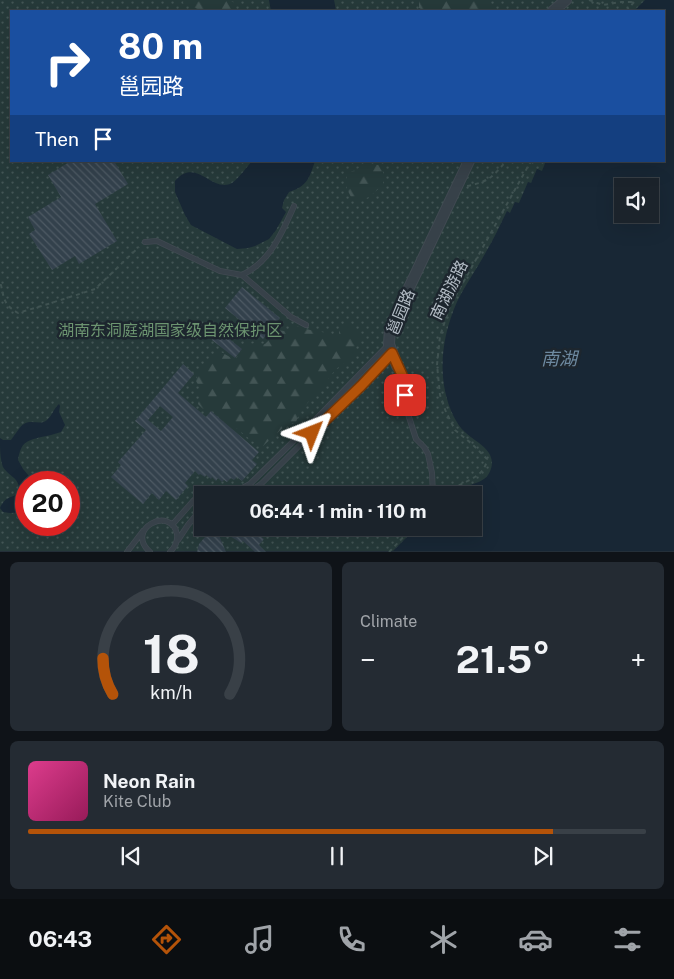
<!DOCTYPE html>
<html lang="en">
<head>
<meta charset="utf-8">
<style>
  :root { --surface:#1b232b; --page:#242b33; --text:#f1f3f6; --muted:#a0a4a9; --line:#394047; --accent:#b45309 }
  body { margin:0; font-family:"Public Sans","Noto Sans SC",sans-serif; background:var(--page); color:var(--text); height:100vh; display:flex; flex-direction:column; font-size:19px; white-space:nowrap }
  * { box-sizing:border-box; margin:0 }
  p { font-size:16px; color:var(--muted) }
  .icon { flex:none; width:28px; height:28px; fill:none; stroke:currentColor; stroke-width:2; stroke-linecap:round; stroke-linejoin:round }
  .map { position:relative; height:552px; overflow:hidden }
  .details { display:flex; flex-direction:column; gap:10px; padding:10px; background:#0f1318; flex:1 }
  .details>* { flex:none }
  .guide { position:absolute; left:10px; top:10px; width:655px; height:152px; border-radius:0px; box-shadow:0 5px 20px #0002,0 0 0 1px var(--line); background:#1a4fa0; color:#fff; overflow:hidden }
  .tools { position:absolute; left:614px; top:178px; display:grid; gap:10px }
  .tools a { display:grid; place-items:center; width:45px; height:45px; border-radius:0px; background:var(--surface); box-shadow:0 5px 20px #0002,0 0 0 1px var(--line); font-size:25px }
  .speed { position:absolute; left:15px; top:471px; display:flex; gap:10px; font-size:25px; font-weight:700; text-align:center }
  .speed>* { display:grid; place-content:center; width:65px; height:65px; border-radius:50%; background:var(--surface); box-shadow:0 5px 20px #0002,0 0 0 1px var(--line); line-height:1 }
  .speed .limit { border:8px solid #d22; background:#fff; color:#111 }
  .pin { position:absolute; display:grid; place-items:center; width:42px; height:42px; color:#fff; margin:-21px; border-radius:10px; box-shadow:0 2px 8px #0006 }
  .me { position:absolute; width:55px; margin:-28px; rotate:45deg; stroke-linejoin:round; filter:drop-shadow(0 0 4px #0008) }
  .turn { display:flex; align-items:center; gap:18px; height:105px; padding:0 25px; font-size:22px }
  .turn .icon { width:65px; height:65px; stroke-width:2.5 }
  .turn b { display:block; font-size:35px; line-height:42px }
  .then { display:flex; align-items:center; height:48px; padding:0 25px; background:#0003; gap:10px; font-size:19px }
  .big { font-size:38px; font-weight:700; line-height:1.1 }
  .details .card { flex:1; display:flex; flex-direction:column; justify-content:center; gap:8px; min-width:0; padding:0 18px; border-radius:8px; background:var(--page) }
  .details .dial { align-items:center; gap:0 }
  .dial svg { height:130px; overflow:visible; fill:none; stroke:var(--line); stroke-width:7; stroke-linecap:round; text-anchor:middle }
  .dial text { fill:var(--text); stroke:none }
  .song { display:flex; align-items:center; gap:15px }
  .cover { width:60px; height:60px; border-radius:8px; background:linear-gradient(135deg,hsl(330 70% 55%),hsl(330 70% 35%)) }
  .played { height:5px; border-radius:2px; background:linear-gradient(90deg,var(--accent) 85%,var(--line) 85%) }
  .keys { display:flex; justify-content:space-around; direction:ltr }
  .heat { display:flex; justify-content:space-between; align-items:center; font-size:28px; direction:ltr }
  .details .tiles { flex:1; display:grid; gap:10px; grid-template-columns:1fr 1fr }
  .card:last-child { grid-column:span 2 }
  .trip { position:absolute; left:194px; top:486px; width:288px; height:50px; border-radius:0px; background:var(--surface); box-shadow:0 5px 20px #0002,0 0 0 1px var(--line); font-weight:700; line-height:50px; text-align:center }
  .dock { display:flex; height:80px; justify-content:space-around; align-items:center; background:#0b0e11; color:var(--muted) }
  .dock .icon { width:35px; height:35px }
  .dock .active { color:var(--accent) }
  .dock b { font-size:22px; color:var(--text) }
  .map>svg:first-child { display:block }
</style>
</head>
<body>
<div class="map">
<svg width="674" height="552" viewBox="0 0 674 552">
  <defs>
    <pattern id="grass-dots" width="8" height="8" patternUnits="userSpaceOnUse" patternTransform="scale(1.25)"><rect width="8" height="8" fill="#263a3a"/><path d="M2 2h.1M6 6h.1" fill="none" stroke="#435555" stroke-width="1.8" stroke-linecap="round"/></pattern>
    <pattern id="forest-firs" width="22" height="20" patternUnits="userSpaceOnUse" patternTransform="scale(1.25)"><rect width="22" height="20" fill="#263a3a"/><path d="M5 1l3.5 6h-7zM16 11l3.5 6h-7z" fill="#435555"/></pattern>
    <pattern id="building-back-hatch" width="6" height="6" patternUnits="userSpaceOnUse" patternTransform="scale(1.25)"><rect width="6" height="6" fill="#33414c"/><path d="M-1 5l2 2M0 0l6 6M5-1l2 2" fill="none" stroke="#4e5a64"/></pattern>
  </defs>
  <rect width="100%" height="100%" fill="#242f39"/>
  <!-- grass -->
  <path fill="url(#grass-dots)" fill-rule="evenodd" d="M0 0H674V551H0ZM11 11H664V161H11ZM622 186H650V214H622ZM26 482H69V525H26ZM202 495H472V528H202Z"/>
  <!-- forest -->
  <path fill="url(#forest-firs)" d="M184 0H226L236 3 235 11H203L183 3Z
    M419 0H483L491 6 494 11H425L419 8Z
    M365 165H379L383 172V185L369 197 359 201 351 197 347 189V174Z
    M339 324 351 325 360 335 353 357 336 369 328 379 305 406 299 414 296 422 285 426 263 446 252 441 212 408 206 412 198 404 201 390 196 381 198 373 217 352H221L235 360 246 345 255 343 265 344 271 338 276 330 284 331 296 326 310 330 339 335Z"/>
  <!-- water -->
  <path fill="#182735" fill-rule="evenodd" d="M269 0H334L336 11H271Z
    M645 0H674V551H393L416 528H472V495H453C460 490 466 487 473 484 477 483 481 481 484 479 489 476 492 468 492 463 492 448 474 441 465 432 460 428 457 422 454 417 436 380 441 338 457 302 465 285 477 269 486 252 494 239 500 225 507 211L510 213 515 202 519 203 528 182 531 183 537 169 542 171 546 161H664V11H634ZM650 186V214H622V186Z
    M252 161H315C309 179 307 186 289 192L284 200 282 208 286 212 276 230 269 239 255 246 248 248 237 249 191 225 185 215 175 192V181C196 157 210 191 230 184 236 182 247 167 252 161Z
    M59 404 60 406 59 412 65 425 61 432C54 434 48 436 41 437 26 441 21 442 18 460L23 469 34 482H26V512L10 513 3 512 0 508C5 497 10 498 19 494 21 477 10 478 3 467 0 459 0 447 0 438L3 440H11C14 436 21 425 24 424 31 419 41 426 47 420 52 416 54 408 59 404Z"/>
  <!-- building -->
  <path fill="url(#building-back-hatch)" fill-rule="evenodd" d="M71 161H114L128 184 95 204 117 241 79 264 75 256 52 270 29 234 35 230 28 217 61 197 48 175Z
    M242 287 280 318 263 339 225 308Z
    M219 331 242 349 235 358 212 340Z
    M183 364 194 374 178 393 206 417 211 411 259 452 252 460 257 464 242 481 237 477 234 480 231 478 227 482 224 480 222 482 218 478 216 481 212 477 211 479 206 475 205 477 200 474 199 475 195 471 185 483 188 486 176 500 166 491 159 500 152 493 143 504 111 477 121 465 118 462 146 430 135 421ZM160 406 173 417 161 431 148 420Z
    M202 528H216L226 552H197L199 544 205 537Z
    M217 528H250L264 539 259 545 266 552H255L243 541 241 543 238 541Z"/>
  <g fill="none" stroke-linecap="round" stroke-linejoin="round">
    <defs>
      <path id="service" d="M145 242 157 241 220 271 242 275 291 317 306 325
        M242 275C270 262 282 233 294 206
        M398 367 403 377 408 414 416 439 424 447 428 454 432 473 433 495
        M245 495 261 484 391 354
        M172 525 194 500 200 496 210 491H225L233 493 250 484 319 416 389 344
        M178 540 188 525 202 508
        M127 552 143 531
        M150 552C124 529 171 505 177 534 178 541 175 547 170 552"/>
      <path id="tertiary" d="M553 11 566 0
        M397 366 389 344 390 328 469 161"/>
    </defs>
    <!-- service casing -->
    <use href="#service" stroke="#414a52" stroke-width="6"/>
    <!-- tertiary casing -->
    <use href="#tertiary" stroke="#414a52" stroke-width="12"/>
    <!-- path -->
    <path stroke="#3f5251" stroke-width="2" stroke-dasharray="4 4" stroke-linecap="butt" d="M589 0 603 5 621 2H634
      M626 11 636 0
      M467 186C488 182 493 177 506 161
      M0 285H1C4 299 4 305 18 313L48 304 95 289 139 247
      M446 495C449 493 452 490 456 487 468 480 485 476 487 459L472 444 455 430 446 412 440 395 437 365 440 336 450 306 531 161
      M389 552 412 528"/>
    <!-- service -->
    <use href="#service" stroke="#374149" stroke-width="4.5"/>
    <!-- tertiary -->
    <use href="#tertiary" stroke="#374149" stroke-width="10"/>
  </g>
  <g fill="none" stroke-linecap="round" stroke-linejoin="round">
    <defs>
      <path id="route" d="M312 433 361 386 392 353 403 377 405 395"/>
    </defs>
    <!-- route casing -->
    <use href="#route" stroke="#753606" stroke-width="12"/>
    <!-- route -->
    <use href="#route" stroke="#b45309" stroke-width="9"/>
  </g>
  <g text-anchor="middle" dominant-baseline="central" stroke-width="5" stroke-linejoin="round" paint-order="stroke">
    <!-- street labels -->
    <g font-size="16" fill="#b3bcc5" stroke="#1d262e">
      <text transform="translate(449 290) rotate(-64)">南湖游路</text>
      <text transform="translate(401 312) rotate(-68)">邕园路</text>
    </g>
    <!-- park labels -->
    <g font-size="16" fill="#6c9470" stroke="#1d262e">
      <text x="170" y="330">湖南东洞庭湖国家级自然保护区</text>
    </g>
    <!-- water labels -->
    <g font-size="18" font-style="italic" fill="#6e8aa1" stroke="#1d262e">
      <text x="559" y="358">南湖</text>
    </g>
  </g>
</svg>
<div class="tools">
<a><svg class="icon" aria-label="sound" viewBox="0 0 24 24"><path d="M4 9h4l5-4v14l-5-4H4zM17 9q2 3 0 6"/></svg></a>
</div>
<div class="speed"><div class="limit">20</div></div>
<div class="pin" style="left:405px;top:395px;background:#d93025"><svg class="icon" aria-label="arrive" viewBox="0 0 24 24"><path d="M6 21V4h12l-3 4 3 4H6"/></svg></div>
<svg class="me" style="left:312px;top:433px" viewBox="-20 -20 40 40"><path d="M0-17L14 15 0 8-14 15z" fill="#b45309" stroke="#fff" stroke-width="4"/></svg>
<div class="trip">06:44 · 1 min · 110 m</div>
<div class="guide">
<div class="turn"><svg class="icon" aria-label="right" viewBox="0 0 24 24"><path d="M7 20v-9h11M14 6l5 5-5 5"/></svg><div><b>80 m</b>邕园路</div></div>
<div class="then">Then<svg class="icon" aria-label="arrive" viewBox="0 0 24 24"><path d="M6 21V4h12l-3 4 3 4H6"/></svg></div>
</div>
</div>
<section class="details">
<div class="tiles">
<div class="card dial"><svg viewBox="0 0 100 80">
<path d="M14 69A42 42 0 1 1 86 69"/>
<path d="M14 69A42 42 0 0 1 8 47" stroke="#b45309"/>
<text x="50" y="56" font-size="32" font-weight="700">18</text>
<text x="50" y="72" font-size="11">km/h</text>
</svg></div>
<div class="card"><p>Climate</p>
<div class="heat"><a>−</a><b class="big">21.5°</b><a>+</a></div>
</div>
<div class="card">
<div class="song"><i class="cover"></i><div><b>Neon Rain</b><p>Kite Club</p></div></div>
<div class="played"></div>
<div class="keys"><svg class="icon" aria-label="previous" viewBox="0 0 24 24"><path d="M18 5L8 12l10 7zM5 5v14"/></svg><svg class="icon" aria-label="pause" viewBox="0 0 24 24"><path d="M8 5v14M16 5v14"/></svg><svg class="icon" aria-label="next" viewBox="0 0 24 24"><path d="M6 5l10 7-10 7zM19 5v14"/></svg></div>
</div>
</div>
</section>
<nav class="dock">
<b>06:43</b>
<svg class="icon active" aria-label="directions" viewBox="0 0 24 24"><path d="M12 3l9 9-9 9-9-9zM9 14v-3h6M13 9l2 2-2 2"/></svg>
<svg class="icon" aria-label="music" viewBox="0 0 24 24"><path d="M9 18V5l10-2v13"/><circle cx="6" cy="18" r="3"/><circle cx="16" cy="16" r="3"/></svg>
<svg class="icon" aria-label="phone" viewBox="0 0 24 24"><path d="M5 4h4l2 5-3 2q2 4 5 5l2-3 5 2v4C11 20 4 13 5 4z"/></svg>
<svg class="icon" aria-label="climate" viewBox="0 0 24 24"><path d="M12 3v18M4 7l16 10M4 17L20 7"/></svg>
<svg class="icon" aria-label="car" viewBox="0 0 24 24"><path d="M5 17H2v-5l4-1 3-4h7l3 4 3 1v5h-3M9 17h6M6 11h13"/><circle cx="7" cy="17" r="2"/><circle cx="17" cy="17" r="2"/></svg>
<svg class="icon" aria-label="filters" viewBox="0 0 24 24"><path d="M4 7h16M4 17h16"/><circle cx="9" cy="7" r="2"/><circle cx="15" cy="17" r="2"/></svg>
</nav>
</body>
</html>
